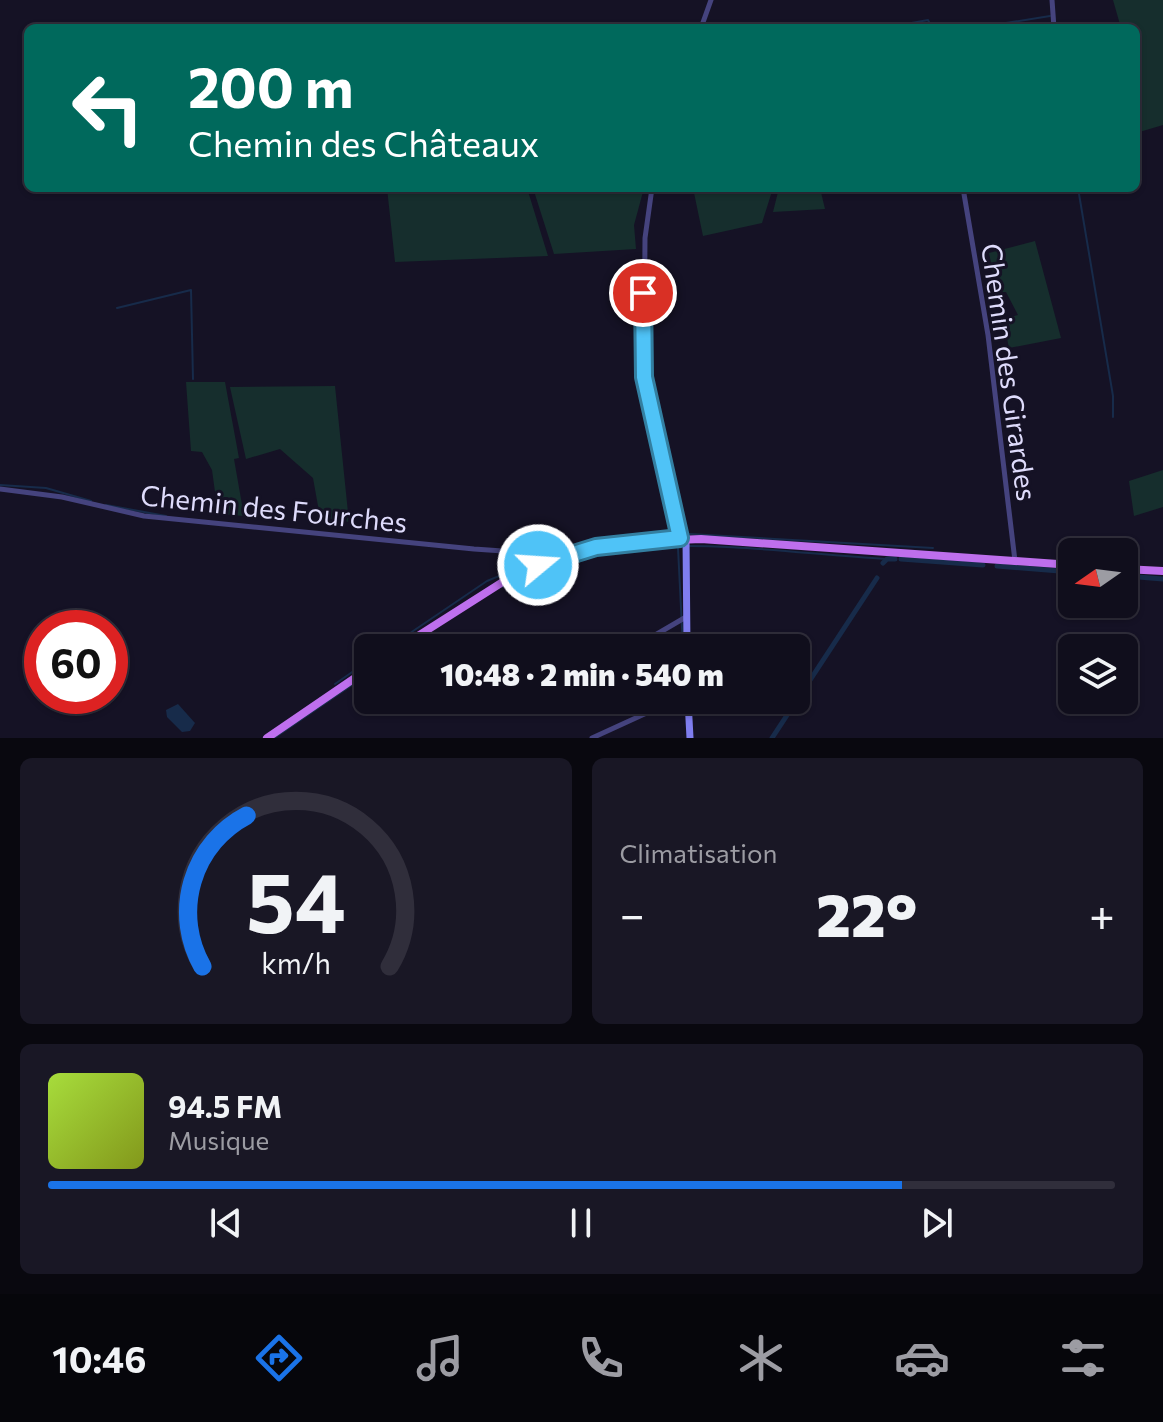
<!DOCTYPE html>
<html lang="fr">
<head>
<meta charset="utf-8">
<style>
  :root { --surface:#100e1c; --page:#191725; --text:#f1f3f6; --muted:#9c9ca3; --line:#302e3b; --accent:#1a73e8 }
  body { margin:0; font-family:Commissioner,sans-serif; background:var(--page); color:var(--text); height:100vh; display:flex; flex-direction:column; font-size:30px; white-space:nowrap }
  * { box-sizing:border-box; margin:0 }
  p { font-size:26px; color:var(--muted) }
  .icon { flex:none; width:44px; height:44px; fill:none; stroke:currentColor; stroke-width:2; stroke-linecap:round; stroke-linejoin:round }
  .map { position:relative; height:738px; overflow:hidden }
  .sheet { display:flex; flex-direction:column; gap:20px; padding:20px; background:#09080f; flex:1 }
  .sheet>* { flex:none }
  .top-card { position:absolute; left:24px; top:24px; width:1116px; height:168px; border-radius:12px; box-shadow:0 2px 6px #0004,0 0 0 2px var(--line); background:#00695c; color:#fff; overflow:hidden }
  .needle { width:52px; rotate:256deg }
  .fabs { position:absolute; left:1058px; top:538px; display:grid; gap:16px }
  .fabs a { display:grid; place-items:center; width:80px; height:80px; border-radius:12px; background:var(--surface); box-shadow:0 2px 6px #0004,0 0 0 2px var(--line); font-size:40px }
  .speed { position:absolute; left:24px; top:610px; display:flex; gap:16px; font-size:40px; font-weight:700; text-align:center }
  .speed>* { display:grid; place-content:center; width:104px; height:104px; border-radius:50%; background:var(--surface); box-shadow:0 2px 6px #0004,0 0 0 2px var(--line); line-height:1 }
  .speed .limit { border:12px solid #d22; background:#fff; color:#111 }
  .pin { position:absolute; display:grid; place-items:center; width:68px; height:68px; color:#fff; margin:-34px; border:4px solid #fff; border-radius:50%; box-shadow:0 2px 8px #0007 }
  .me { position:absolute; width:88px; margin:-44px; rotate:72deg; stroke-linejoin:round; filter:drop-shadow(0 0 6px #0008) }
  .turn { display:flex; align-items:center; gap:28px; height:168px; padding:0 32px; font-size:36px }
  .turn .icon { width:104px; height:104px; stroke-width:2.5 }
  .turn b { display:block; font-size:56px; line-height:68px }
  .big { font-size:60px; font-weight:800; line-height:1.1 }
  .sheet .card { flex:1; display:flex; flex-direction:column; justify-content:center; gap:12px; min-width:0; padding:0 28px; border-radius:12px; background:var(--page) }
  .sheet .dial { align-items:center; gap:0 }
  .dial svg { height:208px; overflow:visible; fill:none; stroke:var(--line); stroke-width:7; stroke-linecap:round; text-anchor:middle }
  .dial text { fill:var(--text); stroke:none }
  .song { display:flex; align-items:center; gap:24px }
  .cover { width:96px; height:96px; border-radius:12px; background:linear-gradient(135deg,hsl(80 70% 55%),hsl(70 70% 35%)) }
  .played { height:8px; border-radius:4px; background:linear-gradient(90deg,var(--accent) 80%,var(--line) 80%) }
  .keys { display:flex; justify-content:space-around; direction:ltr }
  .heat { display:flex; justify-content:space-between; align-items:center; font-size:44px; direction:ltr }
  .sheet .tiles { flex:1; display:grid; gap:20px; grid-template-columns:1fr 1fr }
  .card:last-child { grid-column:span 2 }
  .trip { position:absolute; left:354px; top:634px; width:456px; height:80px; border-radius:12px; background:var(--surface); box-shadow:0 2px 6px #0004,0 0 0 2px var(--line); font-weight:800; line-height:80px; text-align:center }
  .tabs { display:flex; height:128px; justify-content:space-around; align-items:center; background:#06060b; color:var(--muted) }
  .tabs .icon { width:56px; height:56px }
  .tabs .current { color:var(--accent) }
  .tabs b { font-size:36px; color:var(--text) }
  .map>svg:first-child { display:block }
</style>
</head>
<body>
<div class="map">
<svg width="1163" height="738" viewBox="0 0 1163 738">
  <rect width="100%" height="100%" fill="#151225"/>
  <!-- green -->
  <path fill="#162e2d" d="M1113 0H1163V125L1136 133V28H1121Z
    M387 188H527L548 256 395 262Z
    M533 188H644L634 225 636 249 554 254Z
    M693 188H773L762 223 703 236Z
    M779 188H820L825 209 773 212Z
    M1035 241 1061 338 1009 348 1003 319 1018 315 1006 292H997L989 253Z
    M186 382H225L239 458 234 459 244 516 218 514 212 470 202 452 191 451Z
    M335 386 349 522 320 517 313 478 280 449 246 459 230 387Z
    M1163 470V507L1134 516 1129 481Z"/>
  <!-- water -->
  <path fill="#172b4a" d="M178 704 195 723 190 731 182 732 167 717 166 710Z"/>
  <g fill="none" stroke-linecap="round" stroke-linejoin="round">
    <!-- stream -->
    <path stroke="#172b4a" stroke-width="2" d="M884 28 928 20 932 28
      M975 28 1050 16
      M1078 188 1113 396V417
      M117 308 191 290 193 379
      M0 485 46 488 91 501
      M106 505 166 516
      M678 548 683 648
      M577 549 615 538 672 533 933 548
      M539 560 559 554
      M502 587C618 522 759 552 886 559
      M388 648 487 581 533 562
      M335 684 368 661
      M274 738 368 674"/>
    <!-- canal -->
    <path stroke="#172b4a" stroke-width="5" d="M901 559 983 565
      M883 563 887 559H895
      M997 566 1072 572
      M1126 576 1163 579
      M772 738 877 578"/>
    <!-- street -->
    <path stroke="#45437e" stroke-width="5" d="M1052 0 1054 28
      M701 28 711 0
      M652 188 645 238 644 377 680 538
      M963 188 988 335 1015 561
      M0 489 62 497 144 516 474 549 531 553 538 565
      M633 648 686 617
      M592 738 675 700"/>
    <!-- secondary -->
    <path stroke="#7f7def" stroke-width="7" d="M686 538 687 648
      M688 700 690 738"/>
    <!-- primary -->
    <path stroke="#be6fed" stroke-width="8" d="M1124 569 1163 571
      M399 648 512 576 571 554 629 542 701 539 1072 565
      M267 738 368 669"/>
  </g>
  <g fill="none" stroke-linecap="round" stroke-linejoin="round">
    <defs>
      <path id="route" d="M538 565 596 547 680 538 644 377 643 293"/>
    </defs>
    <!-- route casing -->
    <use href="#route" stroke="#337fa1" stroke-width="20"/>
    <!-- route -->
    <use href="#route" stroke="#4fc3f7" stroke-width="14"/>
  </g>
  <g text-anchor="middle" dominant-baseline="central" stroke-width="6" stroke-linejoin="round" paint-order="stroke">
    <!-- street labels -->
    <g font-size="28" fill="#dedbfb" stroke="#151225">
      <text transform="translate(1010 372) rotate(82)">Chemin des Girardes</text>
      <text transform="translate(274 508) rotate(6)">Chemin des Fourches</text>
    </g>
  </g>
</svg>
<div class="fabs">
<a><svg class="needle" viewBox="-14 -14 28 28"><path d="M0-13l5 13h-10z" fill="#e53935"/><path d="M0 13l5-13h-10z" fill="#9c9ca3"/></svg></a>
<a><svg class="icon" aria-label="layers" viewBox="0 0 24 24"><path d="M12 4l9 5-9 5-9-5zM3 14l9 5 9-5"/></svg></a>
</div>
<div class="speed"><div class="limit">60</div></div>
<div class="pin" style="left:643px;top:293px;background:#d93025"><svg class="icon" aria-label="arrive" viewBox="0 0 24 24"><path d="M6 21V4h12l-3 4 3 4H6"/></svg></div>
<svg class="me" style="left:538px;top:565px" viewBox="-20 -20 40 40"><circle r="17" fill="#4fc3f7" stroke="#fff" stroke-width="3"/><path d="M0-11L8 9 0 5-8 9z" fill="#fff"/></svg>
<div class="trip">10:48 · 2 min · 540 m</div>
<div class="top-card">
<div class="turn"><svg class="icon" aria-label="left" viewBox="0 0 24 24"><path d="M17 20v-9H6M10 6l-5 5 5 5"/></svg><div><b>200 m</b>Chemin des Châteaux</div></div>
</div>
</div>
<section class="sheet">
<div class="tiles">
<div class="card dial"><svg viewBox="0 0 100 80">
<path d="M14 69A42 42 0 1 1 86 69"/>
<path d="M14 69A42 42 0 0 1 31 11" stroke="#1a73e8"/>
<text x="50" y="56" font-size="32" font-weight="700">54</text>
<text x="50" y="72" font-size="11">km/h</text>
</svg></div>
<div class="card"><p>Climatisation</p>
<div class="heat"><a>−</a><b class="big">22°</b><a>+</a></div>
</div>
<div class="card">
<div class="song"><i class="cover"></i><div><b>94.5 FM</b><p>Musique</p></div></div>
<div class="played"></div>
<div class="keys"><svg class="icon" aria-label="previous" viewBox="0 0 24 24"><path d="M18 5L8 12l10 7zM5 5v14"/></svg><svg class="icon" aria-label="pause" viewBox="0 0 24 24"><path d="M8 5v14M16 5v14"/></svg><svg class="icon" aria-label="next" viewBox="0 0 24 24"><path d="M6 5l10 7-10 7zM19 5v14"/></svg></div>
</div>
</div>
</section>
<nav class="tabs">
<b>10:46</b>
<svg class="icon current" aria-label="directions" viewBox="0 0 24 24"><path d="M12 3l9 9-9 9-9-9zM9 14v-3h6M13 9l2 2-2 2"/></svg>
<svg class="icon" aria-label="music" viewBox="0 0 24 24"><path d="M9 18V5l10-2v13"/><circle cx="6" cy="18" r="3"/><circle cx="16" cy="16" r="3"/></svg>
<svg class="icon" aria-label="phone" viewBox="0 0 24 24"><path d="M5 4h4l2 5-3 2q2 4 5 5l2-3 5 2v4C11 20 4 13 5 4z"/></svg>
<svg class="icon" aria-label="climate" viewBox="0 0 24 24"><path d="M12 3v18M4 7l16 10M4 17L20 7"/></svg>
<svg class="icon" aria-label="car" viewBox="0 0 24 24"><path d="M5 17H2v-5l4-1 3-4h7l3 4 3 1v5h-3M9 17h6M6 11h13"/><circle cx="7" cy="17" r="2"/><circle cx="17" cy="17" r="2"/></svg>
<svg class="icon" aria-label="filters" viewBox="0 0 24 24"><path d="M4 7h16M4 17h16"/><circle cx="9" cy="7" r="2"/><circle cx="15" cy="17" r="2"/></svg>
</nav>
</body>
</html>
